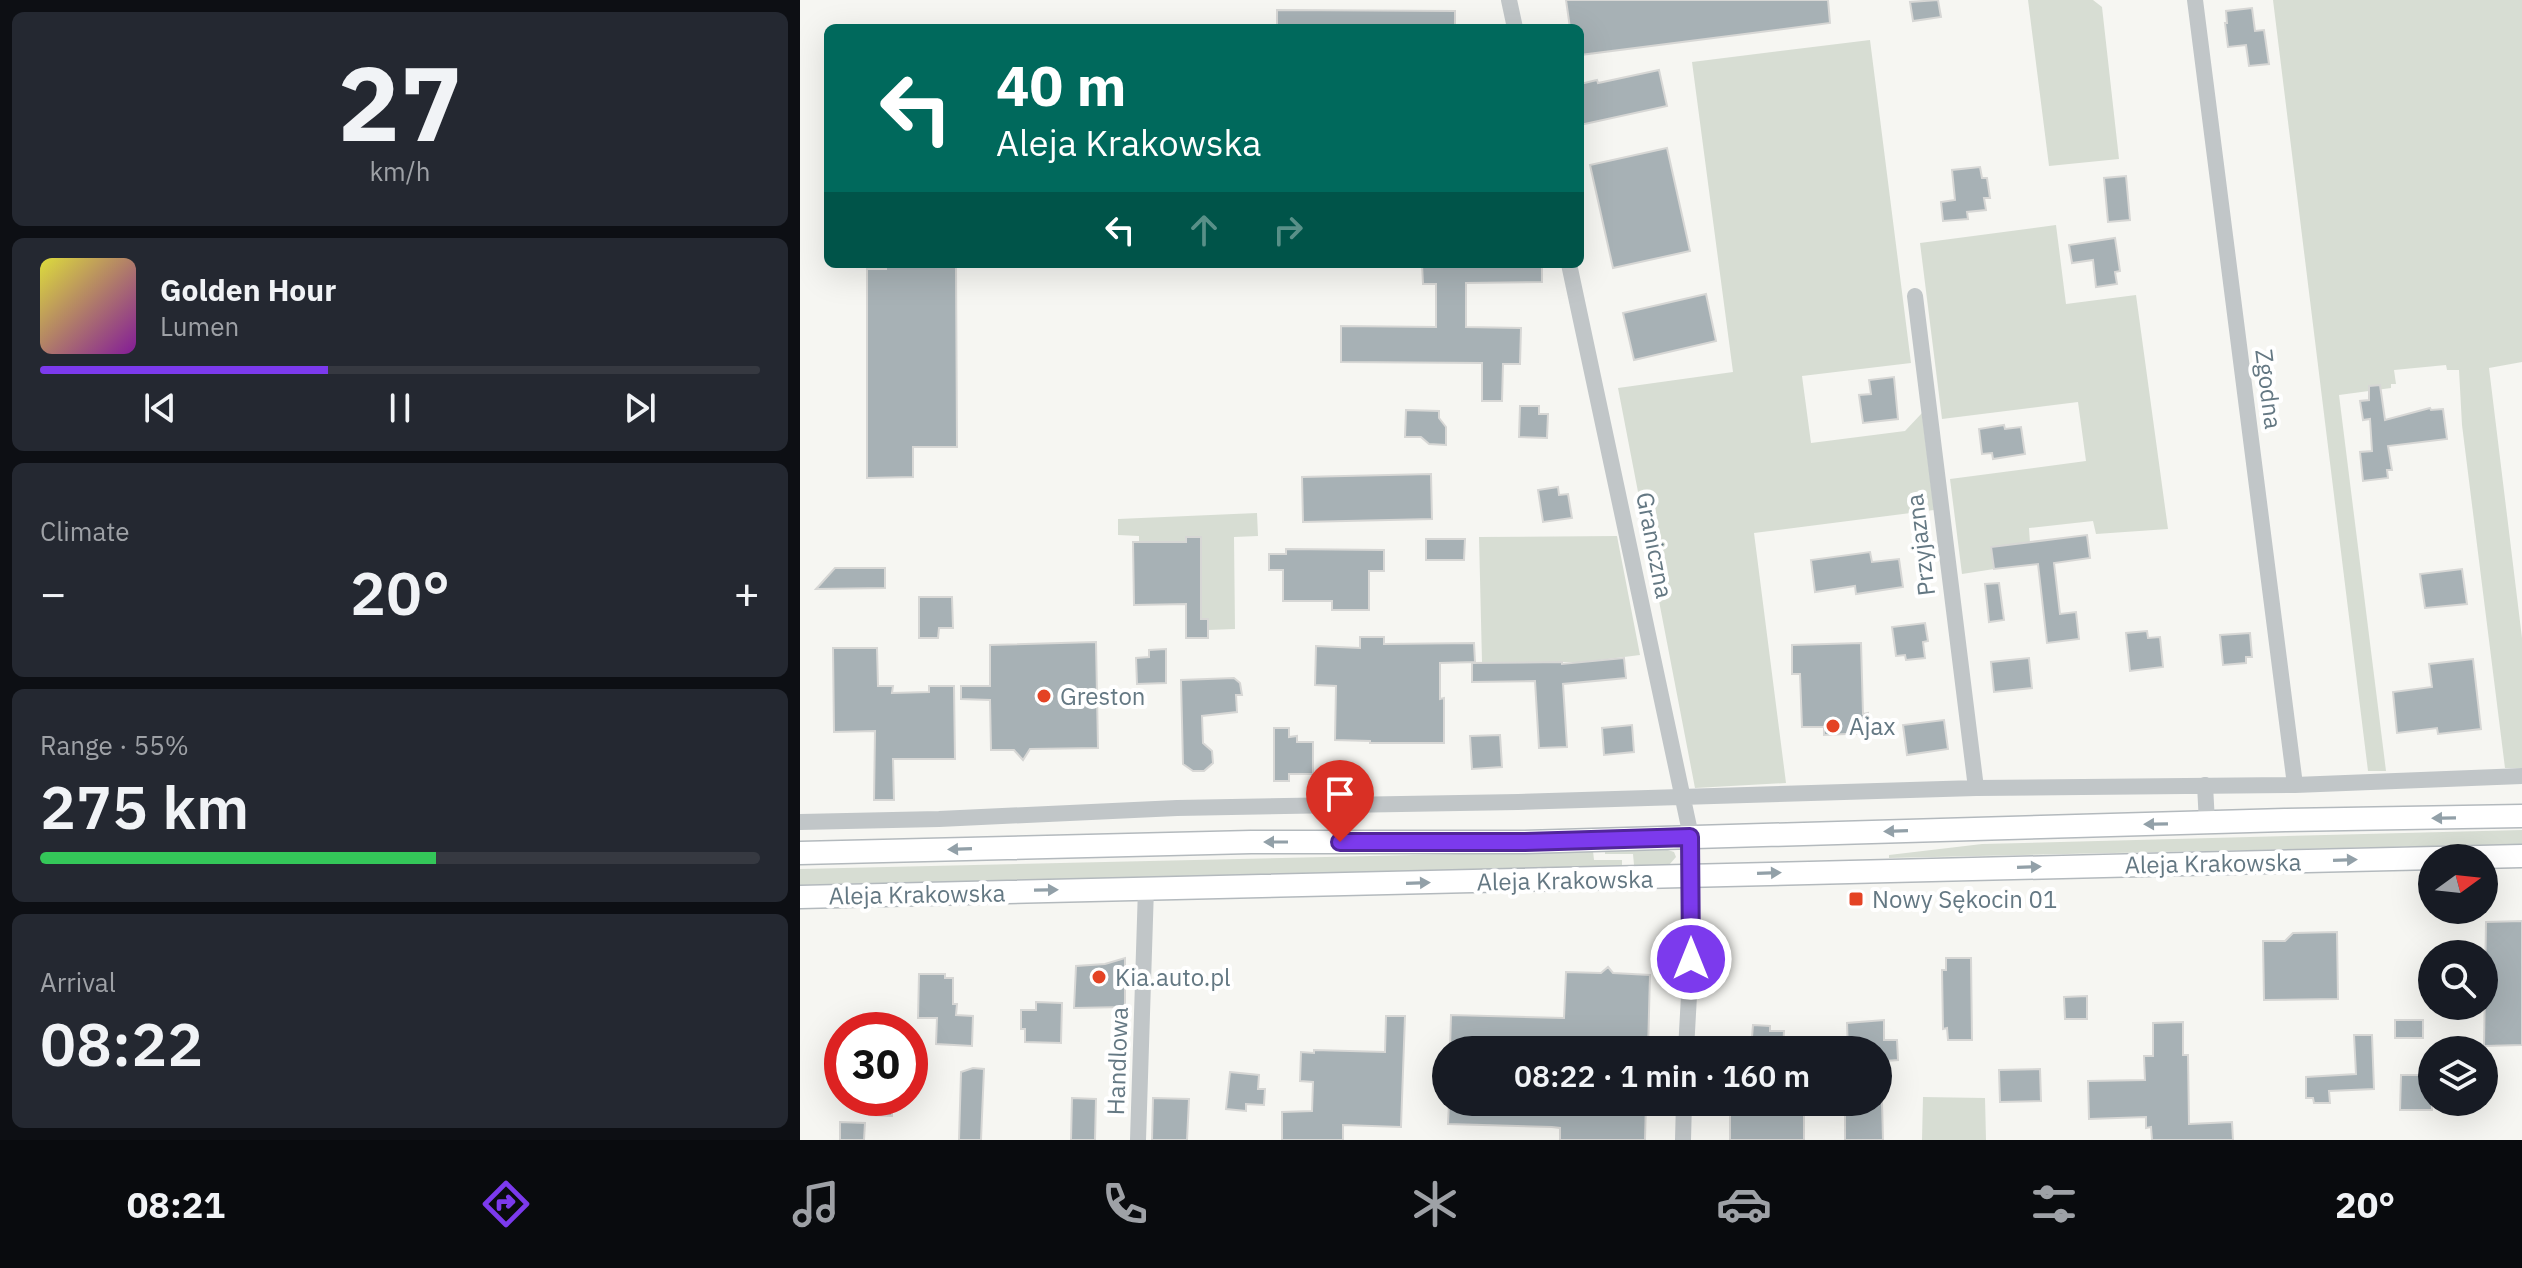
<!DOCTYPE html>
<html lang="en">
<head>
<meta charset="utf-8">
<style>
  :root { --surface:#171b24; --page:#242831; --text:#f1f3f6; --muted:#9ea1a6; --line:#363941; --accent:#7c3aed }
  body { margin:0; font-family:"IBM Plex Sans",sans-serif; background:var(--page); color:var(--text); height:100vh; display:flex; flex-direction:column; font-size:30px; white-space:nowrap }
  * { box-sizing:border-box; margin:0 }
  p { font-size:26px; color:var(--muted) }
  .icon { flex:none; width:44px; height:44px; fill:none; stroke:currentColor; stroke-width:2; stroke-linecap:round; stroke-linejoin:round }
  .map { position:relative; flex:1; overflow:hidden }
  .sheet { display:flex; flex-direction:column; gap:12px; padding:12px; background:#0d0f14; width:800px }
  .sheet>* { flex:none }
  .top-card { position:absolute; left:24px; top:24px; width:760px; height:244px; border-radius:12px; box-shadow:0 8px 32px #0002; background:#00695c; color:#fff; overflow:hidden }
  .needle { width:52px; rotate:75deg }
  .fabs { position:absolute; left:1618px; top:844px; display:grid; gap:16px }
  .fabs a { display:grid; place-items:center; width:80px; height:80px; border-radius:50%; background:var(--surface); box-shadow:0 8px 32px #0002; font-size:40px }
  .speed { position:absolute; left:24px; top:1012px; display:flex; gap:16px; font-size:40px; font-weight:700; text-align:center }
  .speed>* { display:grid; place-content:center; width:104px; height:104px; border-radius:50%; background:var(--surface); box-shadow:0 8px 32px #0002; line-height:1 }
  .speed .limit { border:12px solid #d22; background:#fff; color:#111 }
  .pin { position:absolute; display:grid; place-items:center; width:68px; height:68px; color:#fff; margin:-82px -34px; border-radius:50% 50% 50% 0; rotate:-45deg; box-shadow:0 0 8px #0007 }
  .pin .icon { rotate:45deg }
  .me { position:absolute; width:88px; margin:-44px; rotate:0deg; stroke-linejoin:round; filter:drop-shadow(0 0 6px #0008) }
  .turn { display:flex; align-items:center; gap:28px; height:168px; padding:0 40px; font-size:36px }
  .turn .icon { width:104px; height:104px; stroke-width:2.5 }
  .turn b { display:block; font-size:56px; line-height:68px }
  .lanes { display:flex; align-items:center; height:76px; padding:0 40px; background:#0003; justify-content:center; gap:40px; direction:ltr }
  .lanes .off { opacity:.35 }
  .big { font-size:60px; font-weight:600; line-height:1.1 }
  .sheet .tile { flex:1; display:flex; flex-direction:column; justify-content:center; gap:12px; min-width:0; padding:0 28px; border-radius:12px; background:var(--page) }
  .sheet .dial { align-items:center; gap:0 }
  .dial b { font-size:104px; line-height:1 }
  .song { display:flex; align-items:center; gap:24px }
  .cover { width:96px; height:96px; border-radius:12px; background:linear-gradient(135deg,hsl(60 70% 55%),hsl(290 70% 35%)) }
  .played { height:8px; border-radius:4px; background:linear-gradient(90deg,var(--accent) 40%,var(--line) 40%) }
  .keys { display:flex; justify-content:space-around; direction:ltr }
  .heat { display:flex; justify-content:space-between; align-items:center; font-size:44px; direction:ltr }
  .charge { height:12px; border-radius:6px; background:linear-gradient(90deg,#34c759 55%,var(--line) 0) }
  .trip { position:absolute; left:632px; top:1036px; width:460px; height:80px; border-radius:40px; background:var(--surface); box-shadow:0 8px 32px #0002; font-weight:600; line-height:80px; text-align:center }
  .menu { display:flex; height:128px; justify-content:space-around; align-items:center; background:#090b0e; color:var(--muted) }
  .menu .icon { width:56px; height:56px }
  .menu .on { color:var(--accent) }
  .menu b { font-size:36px; color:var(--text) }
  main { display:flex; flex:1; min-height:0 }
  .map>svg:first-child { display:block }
</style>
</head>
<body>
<main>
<section class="sheet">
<div class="tile dial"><b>27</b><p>km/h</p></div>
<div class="tile">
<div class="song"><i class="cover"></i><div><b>Golden Hour</b><p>Lumen</p></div></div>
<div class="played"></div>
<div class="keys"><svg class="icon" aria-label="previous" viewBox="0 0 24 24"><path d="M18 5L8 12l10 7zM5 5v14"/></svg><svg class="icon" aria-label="pause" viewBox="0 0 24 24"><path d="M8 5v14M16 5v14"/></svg><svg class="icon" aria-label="next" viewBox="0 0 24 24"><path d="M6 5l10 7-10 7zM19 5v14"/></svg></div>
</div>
<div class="tile"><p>Climate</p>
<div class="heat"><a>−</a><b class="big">20°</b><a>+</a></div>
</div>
<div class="tile"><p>Range · 55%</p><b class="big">275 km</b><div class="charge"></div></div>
<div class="tile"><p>Arrival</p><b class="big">08:22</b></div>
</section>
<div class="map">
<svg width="1722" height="1140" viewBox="0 0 1722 1140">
  <rect width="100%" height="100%" fill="#f6f6f2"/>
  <!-- green -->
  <path fill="#d7ddd3" d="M1228 0H1293L1302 7 1319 159 1249 166Z
    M1473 0H1722V362L1689 368 1722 638V768H1705L1662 425 1659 370H1647L1646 365 1594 370 1596 384H1591V388L1539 395 1586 771H1568Z
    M1070 40 1111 363 1002 376 1011 443 1105 431 1122 413 1134 510 954 533 986 783 895 788 818 388 933 372 892 62Z
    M1256 225 1266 304 1336 295 1368 529 1296 534 1293 521 1229 528 1230 543 1192 547 1194 569 1162 574 1150 479 1286 461 1278 402 1142 419 1120 243Z
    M457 513 458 536 434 537 435 629 408 630V619H401V537H386V541L339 542V536L318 535V519Z
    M817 536 840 655 784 662H682L679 537Z
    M1722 830V844L1089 858V855L1182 844Z
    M868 850 874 852 876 857 869 865H834L833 854H805V851Z
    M793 851 794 860H822V867L0 885V869Z
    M1123 1097 1185 1098 1186 1140H1122Z"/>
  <!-- building -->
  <path fill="#a7b1b5" stroke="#d7d7d5" stroke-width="2" d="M766 0H1028L1030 23 780 55V28H770Z
    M1138 0 1141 17 1113 21 1110 2Z
    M1452 8 1455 31 1464 30 1469 64 1449 66 1446 45 1428 47 1425 23H1427L1426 11Z
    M477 10 655 11V28H477Z
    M859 70 867 106 780 125V84L797 80 798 83Z
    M867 148 890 251 813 268 790 165Z
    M1180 167 1182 178H1187L1190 198H1184L1186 210 1167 212 1168 219 1143 221 1141 202 1155 200 1152 170Z
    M1326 176 1330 220 1308 222 1304 178Z
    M1315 238 1320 271 1315 272 1317 284 1296 287 1293 260 1272 263 1269 245Z
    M86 264H156L157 447H113V477L67 478V269H86Z
    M622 264H742V282L666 283V327L721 328 720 364H703L702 401H682V363L541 362V326L636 327V284H623Z
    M906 294 916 341 834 360 823 313Z
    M1094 377 1098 419 1063 423 1059 395 1071 394 1069 380Z
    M1580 385 1585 420 1630 408 1631 410 1643 409 1647 439 1588 446 1592 470H1587L1588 478 1563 481 1560 452 1572 451 1570 419 1563 420 1560 401 1569 400V386Z
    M720 406H739V414H748L747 438 719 437Z
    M606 410 639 411V418L646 427V445L629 444 621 437H605Z
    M1204 425 1205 429 1221 427 1225 454 1193 459 1192 453 1182 454 1179 429Z
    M631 474 632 519 503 522 502 477Z
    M758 487 759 495 768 494 772 518 743 522 738 490Z
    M1287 535 1290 558 1254 563 1260 614 1276 612 1279 639 1247 643 1238 564 1194 569 1191 547Z
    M386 537H401V619H408V638H386V604L334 605 333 542H386Z
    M626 539H665L664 560H626Z
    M486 549 584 550V571H569V610H532V601H483V570H469V554H486Z
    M1070 552 1072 562 1099 559 1103 587 1056 594 1055 586 1015 592 1011 560Z
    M35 568H85V588L16 589Z
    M1662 569 1667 604 1625 608 1620 574Z
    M1199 583 1204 620 1189 622 1185 584Z
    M119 597H152L153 628H139L138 638H119Z
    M1125 623 1128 641 1123 642 1125 658 1106 660 1105 655 1096 656 1092 627Z
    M1347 631 1348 638 1360 637 1363 667 1330 671 1326 633Z
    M1450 633 1452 657H1446V663L1423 665 1420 635Z
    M560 637H584V644L674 643 675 662 640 663V699L644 698V743H570V741L535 740 536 686 515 685 516 646 560 648Z
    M296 642 298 748 230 749 223 760 214 750H191L190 700 161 699V686H190V645Z
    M1061 643 1063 714 1068 713 1069 733 1024 735V727H1002L1000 674H992V645Z
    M33 648H77L78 686H93L92 693 129 692V686H154L155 759H93L94 800H74L75 731 34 732Z
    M366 649V683L337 684 336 658 349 657V650Z
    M824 658 826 678 763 684 767 747 739 748 735 681 672 682V663L762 662V664Z
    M1229 658 1232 688 1194 692 1191 662Z
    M1673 659 1681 729 1638 734 1637 728 1597 733 1593 692 1632 687 1629 664Z
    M434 678 440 683 442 695H436L437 712 402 716 403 743 412 751 413 763 404 771H393L383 764 381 680Z
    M1144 720 1148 749 1107 755 1103 725Z
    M832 725 834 752 804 755 802 728Z
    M474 728H489V737L497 736V742H513V774H489V781H474Z
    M700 735 702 767 672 769 670 736Z
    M1722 921V1045L1684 1046 1686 922Z
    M1537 932 1538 999 1464 1000 1463 941H1485L1493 933Z
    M325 958V1007L274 1008 276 966 305 964Z
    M1146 958H1171L1172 1040H1148L1147 1028 1143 1029 1142 970H1146Z
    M808 967 813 973 850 975 848 1050H650L651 1015 764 1018 766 972 801 973Z
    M119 974H145V978H153V1004H157L156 1015 173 1016 172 1046 136 1044 137 1018H118Z
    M1287 996V1019H1265L1264 997Z
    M236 1002 262 1003 261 1043 225 1042V1029H221V1010H236Z
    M586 1016H605L601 1127 543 1125V1140H482V1112L512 1111 513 1082 500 1081 501 1052 514 1053V1050L585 1052Z
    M1084 1020V1040H1097L1098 1060 1085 1061V1066H1078V1050H1048L1047 1023Z
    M1595 1020H1623V1038H1595Z
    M1383 1022V1055H1388L1389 1124 1432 1122 1433 1140H1352L1351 1127 1346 1128V1117L1289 1119 1288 1081 1345 1080 1344 1056H1353V1023Z
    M953 1025 970 1026V1031H984L983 1050H951Z
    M1554 1035H1572L1574 1089 1529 1091 1530 1103H1514L1513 1098H1506V1077L1556 1074Z
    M173 1068 184 1069 181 1140H159L161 1072Z
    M1240 1069 1241 1101 1200 1102 1199 1070Z
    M430 1072 459 1075 458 1089H465L464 1105 446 1104V1111L426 1109Z
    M1601 1075H1632V1110H1600Z
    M69 1098H92V1116L69 1115Z
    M272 1098 296 1099 295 1140H271Z
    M353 1098 389 1099 387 1140H352Z
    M649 1102H846L845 1140H760V1128L752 1127 648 1124Z
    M930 1102H1004V1140H930Z
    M1045 1102H1082L1083 1140H1045Z
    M40 1122 65 1123 64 1140H40Z"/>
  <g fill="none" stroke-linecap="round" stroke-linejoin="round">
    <defs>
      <path id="secondary" d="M0 853 451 842H725L1485 820 1722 816
        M0 897 1722 856"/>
    </defs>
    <!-- secondary casing -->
    <use href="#secondary" stroke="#b3b9bd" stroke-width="25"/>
    <!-- street -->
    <path stroke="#c1c6c8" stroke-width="16" d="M709 0 715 28
      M1395 0 1495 785
      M769 264 889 827 891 959 886 1050
      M1115 296 1176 788
      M1405 785 1407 823
      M0 822 139 819 377 808 718 802 1176 788 1495 785 1722 776
      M338 1140 346 888
      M883 1140 884 1102"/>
    <!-- secondary -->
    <use href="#secondary" stroke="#fff" stroke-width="22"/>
  </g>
  <!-- one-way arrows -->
  <defs><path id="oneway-solid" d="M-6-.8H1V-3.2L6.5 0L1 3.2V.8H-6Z" transform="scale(2)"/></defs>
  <g fill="#92a0a8">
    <use href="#oneway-solid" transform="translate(1644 818) rotate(179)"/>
    <use href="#oneway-solid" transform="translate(1356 824) rotate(179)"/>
    <use href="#oneway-solid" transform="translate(1096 831) rotate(178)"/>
    <use href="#oneway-solid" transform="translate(476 842) rotate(-180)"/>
    <use href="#oneway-solid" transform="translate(160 849) rotate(178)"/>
    <use href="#oneway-solid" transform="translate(1545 860) rotate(-2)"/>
    <use href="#oneway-solid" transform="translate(1229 867) rotate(-2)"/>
    <use href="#oneway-solid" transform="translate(969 873) rotate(-2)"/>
    <use href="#oneway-solid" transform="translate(618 883) rotate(-2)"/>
    <use href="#oneway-solid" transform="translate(246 890) rotate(-1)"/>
  </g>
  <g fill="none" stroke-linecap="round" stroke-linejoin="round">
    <defs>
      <path id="route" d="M540 842H725L890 837 891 959"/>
    </defs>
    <!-- route casing -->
    <use href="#route" stroke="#51269a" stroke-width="20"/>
    <!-- route -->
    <use href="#route" stroke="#7c3aed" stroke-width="14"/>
  </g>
  <!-- markers -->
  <g fill="#e44324" stroke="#fff" stroke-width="3">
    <circle cx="244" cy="696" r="8"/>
    <circle cx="1033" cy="726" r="8"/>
    <rect x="1048" y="891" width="16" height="16" rx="4"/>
    <circle cx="299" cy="977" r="8"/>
  </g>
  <g text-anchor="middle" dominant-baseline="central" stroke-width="8" stroke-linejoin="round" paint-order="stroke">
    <!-- street labels -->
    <g font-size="24" fill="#647883" stroke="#fff">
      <text transform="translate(1469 389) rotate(83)">Zgodna</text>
      <text transform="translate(855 545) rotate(79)">Graniczna</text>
      <text transform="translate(1120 545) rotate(-97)">Przyjazna</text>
      <text transform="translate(1413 863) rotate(-1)">Aleja Krakowska</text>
      <text transform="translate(765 880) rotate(-1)">Aleja Krakowska</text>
      <text transform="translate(117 894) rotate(-1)">Aleja Krakowska</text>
      <text transform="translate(317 1061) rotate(-88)">Handlowa</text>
    </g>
    <!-- poi labels -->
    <g font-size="24" fill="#647883" stroke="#fff" text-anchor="start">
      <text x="260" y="696">Greston</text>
      <text x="1049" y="726">Ajax</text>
      <text x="1072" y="899">Nowy Sękocin 01</text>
      <text x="315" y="977">Kia.auto.pl</text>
    </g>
  </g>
</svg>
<div class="fabs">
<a><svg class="needle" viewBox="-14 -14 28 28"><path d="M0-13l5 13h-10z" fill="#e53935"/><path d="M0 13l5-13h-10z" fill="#9ea1a6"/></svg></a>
<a><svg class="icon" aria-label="search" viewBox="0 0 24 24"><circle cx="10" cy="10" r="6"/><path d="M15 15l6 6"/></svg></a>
<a><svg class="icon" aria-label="layers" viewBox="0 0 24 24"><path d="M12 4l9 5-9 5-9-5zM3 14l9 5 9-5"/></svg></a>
</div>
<div class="speed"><div class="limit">30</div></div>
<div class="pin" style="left:540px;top:842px;background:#d93025"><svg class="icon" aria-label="arrive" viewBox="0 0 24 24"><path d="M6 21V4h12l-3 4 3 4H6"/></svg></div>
<svg class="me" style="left:891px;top:959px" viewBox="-20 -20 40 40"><circle r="17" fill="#7c3aed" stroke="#fff" stroke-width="3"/><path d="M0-11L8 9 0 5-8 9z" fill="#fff"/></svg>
<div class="trip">08:22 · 1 min · 160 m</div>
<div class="top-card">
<div class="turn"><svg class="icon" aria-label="left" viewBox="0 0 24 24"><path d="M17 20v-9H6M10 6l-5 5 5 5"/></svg><div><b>40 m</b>Aleja Krakowska</div></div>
<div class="lanes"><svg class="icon" aria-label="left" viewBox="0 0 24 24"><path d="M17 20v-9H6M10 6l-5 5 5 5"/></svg><svg class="icon off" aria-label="ahead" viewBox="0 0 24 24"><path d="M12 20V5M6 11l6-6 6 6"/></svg><svg class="icon off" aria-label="right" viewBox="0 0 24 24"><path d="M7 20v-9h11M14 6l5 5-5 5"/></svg></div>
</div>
</div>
</main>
<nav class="menu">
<b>08:21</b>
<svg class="icon on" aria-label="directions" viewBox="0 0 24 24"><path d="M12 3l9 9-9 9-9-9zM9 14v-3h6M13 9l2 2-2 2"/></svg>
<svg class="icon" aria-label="music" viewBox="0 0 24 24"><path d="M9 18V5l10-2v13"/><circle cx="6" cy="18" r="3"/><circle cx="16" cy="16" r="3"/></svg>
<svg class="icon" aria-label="phone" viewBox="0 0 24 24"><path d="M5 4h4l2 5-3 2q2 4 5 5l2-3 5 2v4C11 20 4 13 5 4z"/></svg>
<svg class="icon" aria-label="climate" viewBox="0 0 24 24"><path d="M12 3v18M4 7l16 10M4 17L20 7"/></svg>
<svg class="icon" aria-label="car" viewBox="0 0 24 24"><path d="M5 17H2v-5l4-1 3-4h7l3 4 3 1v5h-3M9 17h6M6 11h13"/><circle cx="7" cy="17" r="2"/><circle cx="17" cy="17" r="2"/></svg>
<svg class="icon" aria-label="filters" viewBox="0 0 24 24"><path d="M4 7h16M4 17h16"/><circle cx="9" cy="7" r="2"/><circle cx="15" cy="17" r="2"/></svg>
<b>20°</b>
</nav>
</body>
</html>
